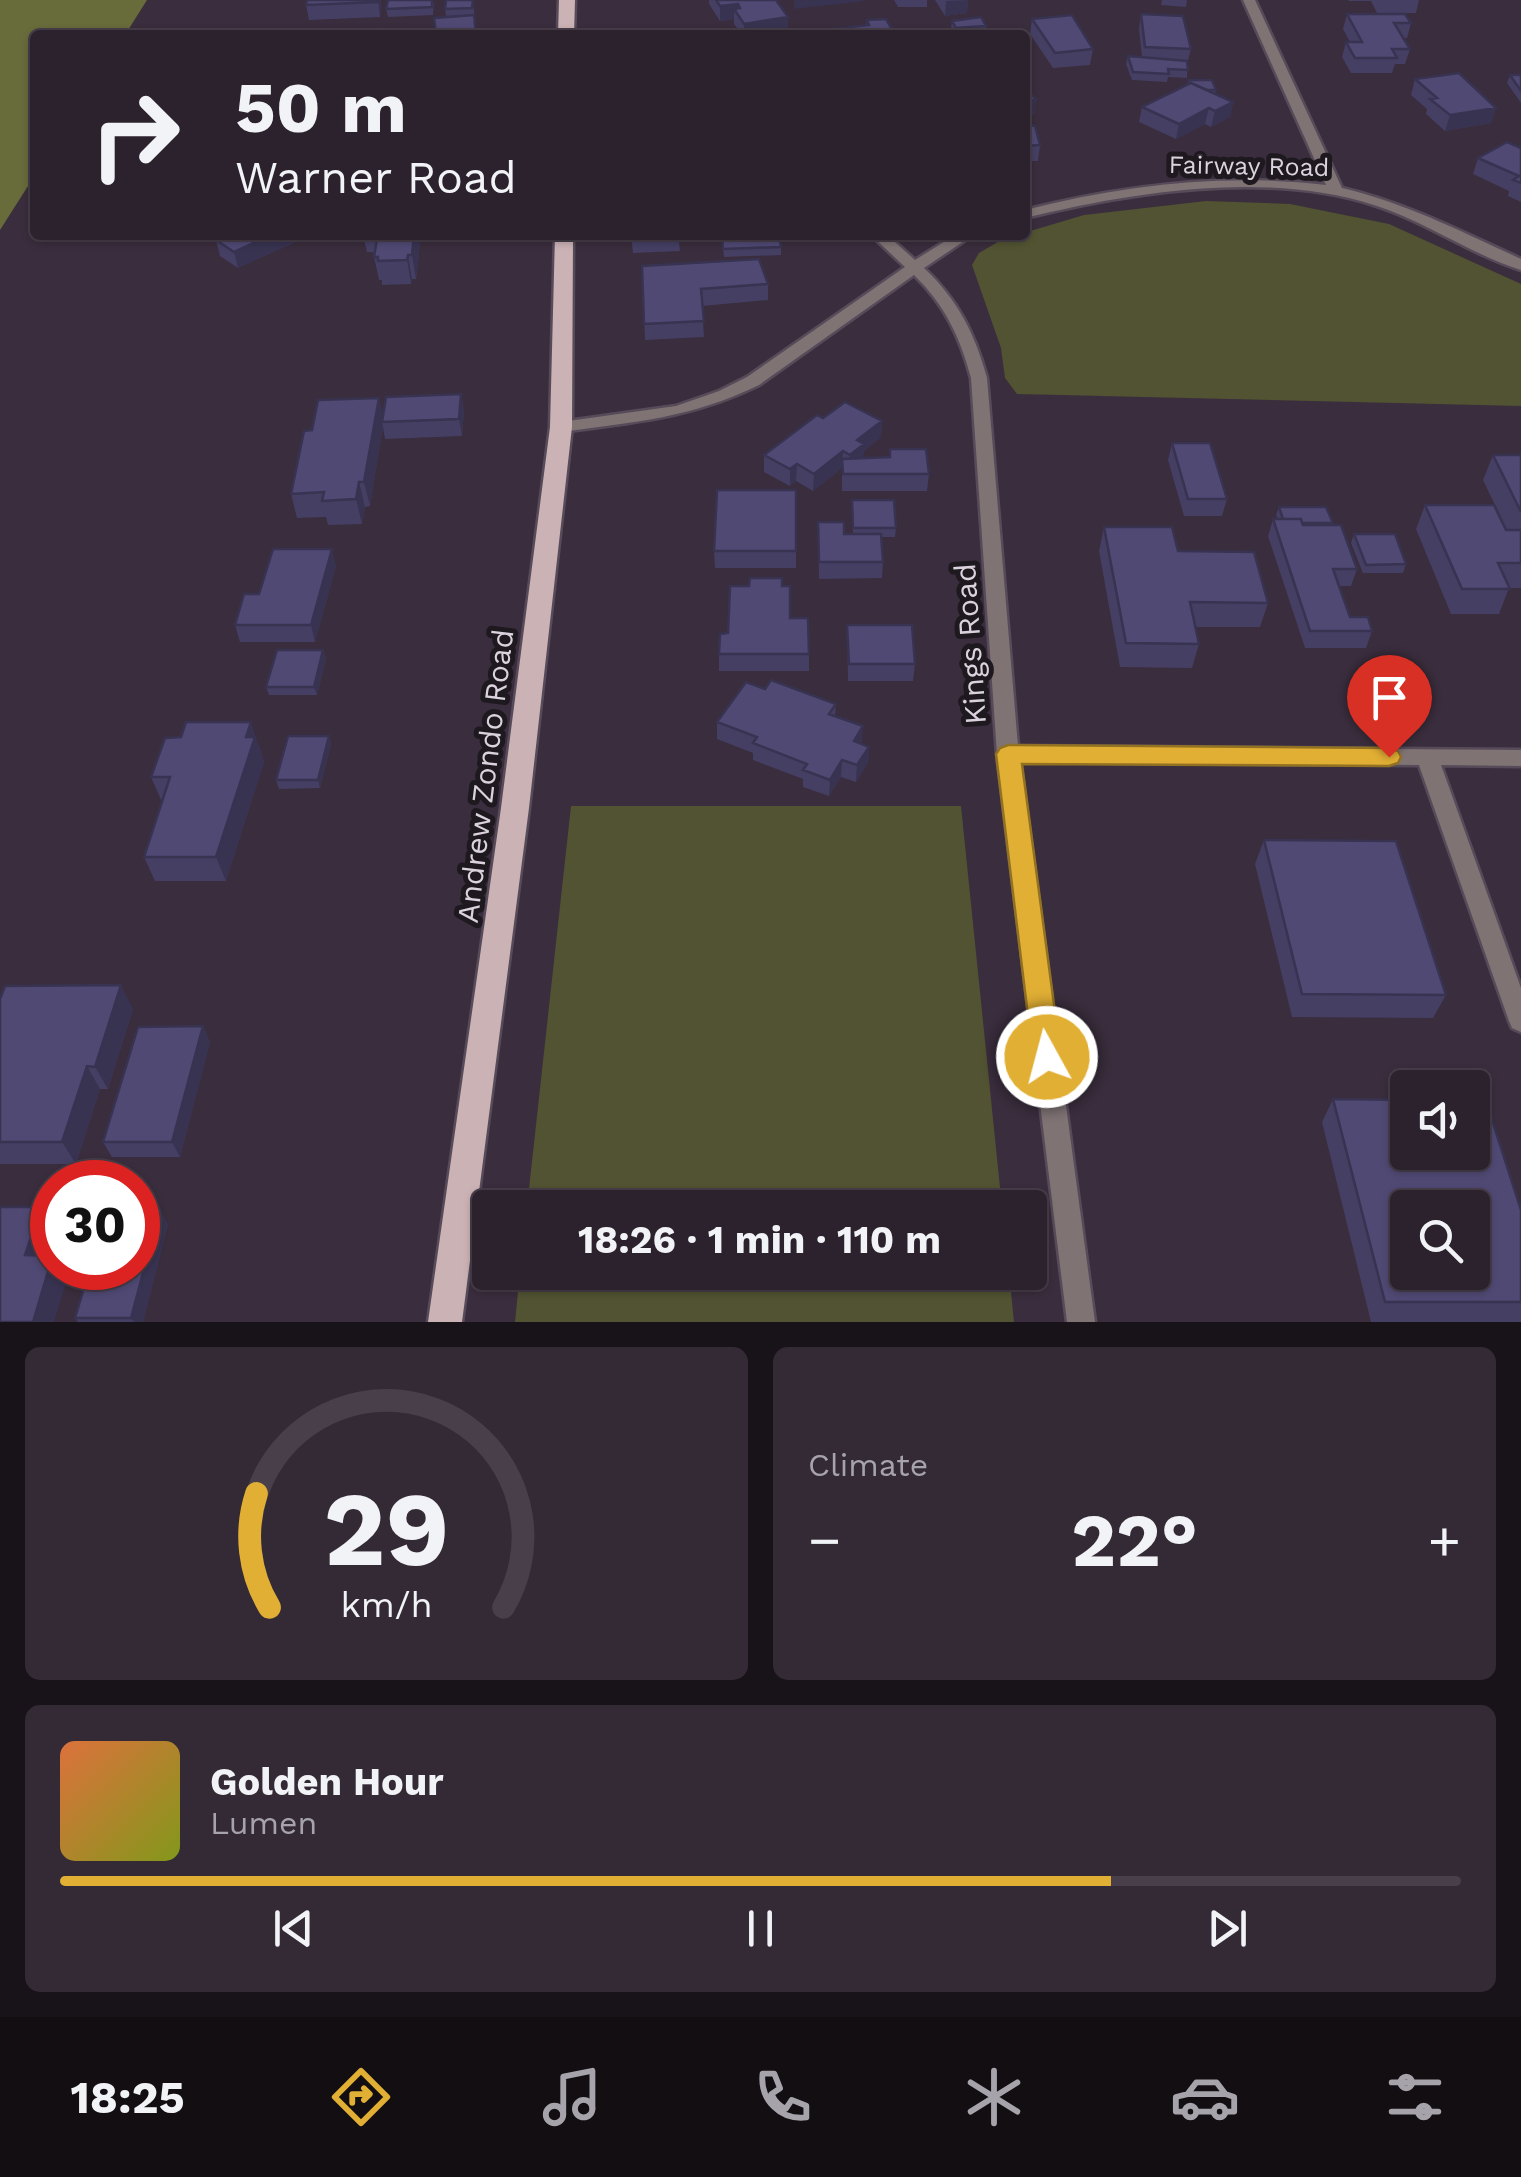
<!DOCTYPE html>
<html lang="en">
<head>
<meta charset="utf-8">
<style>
  :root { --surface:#2c222e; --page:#342a36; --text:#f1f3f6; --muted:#a6a4aa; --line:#483f4a; --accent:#e1af34 }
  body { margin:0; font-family:"Work Sans",sans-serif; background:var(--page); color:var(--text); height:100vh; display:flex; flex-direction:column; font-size:38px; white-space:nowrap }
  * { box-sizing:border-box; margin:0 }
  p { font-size:32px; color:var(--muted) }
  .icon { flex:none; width:55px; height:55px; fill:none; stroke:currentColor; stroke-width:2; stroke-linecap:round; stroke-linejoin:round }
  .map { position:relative; height:1322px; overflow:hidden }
  .details { display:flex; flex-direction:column; gap:25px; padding:25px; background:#181319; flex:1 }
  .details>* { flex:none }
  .banner { position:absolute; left:30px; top:30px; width:1000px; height:210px; border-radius:10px; box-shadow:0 2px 8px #0004,0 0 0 2px var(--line); background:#2c222e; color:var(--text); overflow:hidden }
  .buttons { position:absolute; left:1390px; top:1070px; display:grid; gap:20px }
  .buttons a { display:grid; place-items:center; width:100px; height:100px; border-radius:10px; background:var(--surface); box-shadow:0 2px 8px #0004,0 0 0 2px var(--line); font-size:50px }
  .speed { position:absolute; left:30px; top:1160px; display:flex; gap:20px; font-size:50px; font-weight:700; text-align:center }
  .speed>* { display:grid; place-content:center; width:130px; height:130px; border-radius:50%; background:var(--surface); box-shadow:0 2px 8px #0004,0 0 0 2px var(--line); line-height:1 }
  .speed .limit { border:15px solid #d22; background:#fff; color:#111 }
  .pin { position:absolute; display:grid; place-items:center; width:85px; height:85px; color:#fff; margin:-102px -42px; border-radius:50% 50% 50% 0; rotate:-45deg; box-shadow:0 0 10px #0007 }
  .pin .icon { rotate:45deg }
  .me { position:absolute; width:110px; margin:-55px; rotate:353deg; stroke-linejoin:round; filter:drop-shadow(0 0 8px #0008) }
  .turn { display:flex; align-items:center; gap:35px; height:210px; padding:0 40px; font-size:45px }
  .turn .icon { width:130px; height:130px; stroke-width:2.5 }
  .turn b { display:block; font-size:70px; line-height:85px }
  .big { font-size:75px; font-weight:700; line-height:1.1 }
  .details .tile { flex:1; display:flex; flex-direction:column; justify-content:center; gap:15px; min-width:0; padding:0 35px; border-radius:15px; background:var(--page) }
  .details .dial { align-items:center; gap:0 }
  .dial svg { height:260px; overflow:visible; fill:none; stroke:var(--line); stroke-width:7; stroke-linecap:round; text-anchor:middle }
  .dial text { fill:var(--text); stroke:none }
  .song { display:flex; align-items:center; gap:30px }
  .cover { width:120px; height:120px; border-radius:15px; background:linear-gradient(135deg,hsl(20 70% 55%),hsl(70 70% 35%)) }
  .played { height:10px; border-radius:5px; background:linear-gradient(90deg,var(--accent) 75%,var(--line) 75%) }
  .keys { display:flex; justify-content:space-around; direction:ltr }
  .heat { display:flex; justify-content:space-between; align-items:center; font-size:55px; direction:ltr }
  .details .tiles { flex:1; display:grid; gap:25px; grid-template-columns:1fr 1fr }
  .tile:last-child { grid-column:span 2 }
  .trip { position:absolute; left:472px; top:1190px; width:575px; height:100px; border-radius:10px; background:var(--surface); box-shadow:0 2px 8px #0004,0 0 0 2px var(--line); font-weight:700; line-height:100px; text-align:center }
  .menu { display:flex; height:160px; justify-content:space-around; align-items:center; background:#120e12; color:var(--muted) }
  .menu .icon { width:70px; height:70px }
  .menu .on { color:var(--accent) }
  .menu b { font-size:45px; color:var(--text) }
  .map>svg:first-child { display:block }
</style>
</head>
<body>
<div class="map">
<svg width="1521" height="1322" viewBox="0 0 1521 1322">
  <rect width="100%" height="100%" fill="#3a2d3d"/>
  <!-- green -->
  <path fill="#515332" d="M1206 201 1290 204 1389 224 1521 284V406L1017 394 1005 378 1001 348 972 265 979 253 1003 239 1084 215Z
    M571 806H961L1002 1207H527Z
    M520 1272 1009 1273 1014 1322H515Z"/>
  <!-- forest -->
  <path fill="#686b3a" d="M0 0H147L125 35H35V175L0 230Z"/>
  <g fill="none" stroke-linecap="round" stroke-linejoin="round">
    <defs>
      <path id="street" d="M1243 0H1255L1342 188C1406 203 1462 232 1521 259V270C1470 254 1425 221 1374 205 1267 170 1131 192 1025 218V210C1124 185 1225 173 1326 185Z
        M871 235H887L915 260 955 235H973L924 268C958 300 975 334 987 378L1018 746 1521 750V766L1441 765 1521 988V1032L1512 1028 1509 1021 1419 765 1020 762 1095 1322H1067L997 754 971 378C960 337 945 305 914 275L759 385C692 418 634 422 561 432L552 427 561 422 676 406 719 391 747 377 905 267Z"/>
      <path id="primary" d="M559 0H575L574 35H558Z
        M555 235H573L572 427 529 808 462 1322H428L501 808 550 427Z"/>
    </defs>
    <!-- street casing -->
    <use href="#street" stroke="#574b5a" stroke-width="5"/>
    <!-- primary casing -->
    <use href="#primary" stroke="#574b5a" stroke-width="5"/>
    <!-- street -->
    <use href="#street" fill="#7f7374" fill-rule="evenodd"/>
    <!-- primary -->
    <use href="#primary" fill="#cbb2b5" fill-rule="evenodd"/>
  </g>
  <!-- wall -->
  <path fill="#453f64" d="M381 0 380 17 309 20 306 5Z
    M473 0 476 35H436L468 15 446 16 445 9Z
    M709 0H776L778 34 742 35 734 24V19L720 21 709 4Z
    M894 0H927V7H898Z
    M935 0H968L967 13 945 16Z
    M1162 0H1187L1186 7 1161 5Z
    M1348 0H1419L1416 13H1377L1371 1H1349Z
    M434 3 433 15 388 17 386 9Z
    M1141 14 1191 49 1187 64V78L1168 77 1167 82 1132 80 1126 64 1128 56 1142 57 1139 29Z
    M1347 14 1411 23 1407 38H1403L1410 49 1405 64H1395L1392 73H1351L1342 57 1346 42H1350L1343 29Z
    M1032 19 1093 49 1090 65 1053 68 1030 34Z
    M867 20 893 31V35H831L832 29 866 26Z
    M952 21 986 26V33L955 35 951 29Z
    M1510 75H1521V103L1507 83Z
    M1415 79 1496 108 1491 123 1445 131 1426 114 1427 109 1411 95Z
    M1188 80 1216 90 1215 93 1233 102 1230 117 1211 127 1205 124 1176 139 1139 122 1142 107 1187 85Z
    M1025 125 1040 145 1038 161H1025Z
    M1521 148V202L1508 196 1509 191 1473 174 1478 158Z
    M363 235H421L416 279H412L411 284 382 285V280H379L373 252H367Z
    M631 235H692V241L679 242 680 251 633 253Z
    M304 238 238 268 220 256 216 240Z
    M722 238 781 247V255L724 257Z
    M642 266 768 284V300L702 306 704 337 645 340Z
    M461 394 464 411 462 436 385 439 383 427 370 506 365 507 362 524 328 525 326 517 297 518 291 494 312 430 379 398 383 417Z
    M823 418 882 421 881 437 864 451 863 458 889 457 890 449 929 474 927 491H842V468L813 491 796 481 790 486 764 472V455Z
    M1172 443 1227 499 1222 516H1184L1168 460Z
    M1493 455H1521V588H1509L1499 614H1451L1416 529 1425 505 1507 530 1483 480Z
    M796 490V568H715L714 551Z
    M852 500 896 528 895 537H881L883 562 882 578 819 579 818 522 844 534H853Z
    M1279 507 1333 523 1332 525 1357 569 1351 586H1339L1350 617 1372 631 1366 648H1305L1268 536 1273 519H1278L1276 515Z
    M1104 527 1178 551 1268 603 1260 627H1195L1199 644 1192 668 1120 667 1099 551Z
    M1354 534 1406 564 1403 573H1363L1351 543Z
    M336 566 315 642H240L235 625 259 594Z
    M782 586 790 618 809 654V671H719V654L728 633Z
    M847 625 915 664 913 681H848Z
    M323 650 326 659 317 695H269L266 687Z
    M765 689 836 704 835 716 862 744 869 747 868 763 856 782 841 777 829 796 803 787V779L753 760V753L717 739V722Z
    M329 736 331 744 320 788 279 789 276 780Z
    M259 746 264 762 226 881H155L144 857 162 802 151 777Z
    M1264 840 1446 995 1433 1018 1292 1017 1255 864Z
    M0 999 133 1009 108 1089H100L76 1164H0Z
    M203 1026 210 1042 180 1157H112L103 1142Z
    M1333 1099 1521 1210V1322H1371L1322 1122Z
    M168 1224 143 1322H78L75 1318Z"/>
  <!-- shaded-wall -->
  <path fill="#383351" d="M378 0H381L382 6 380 17Z
    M794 0H865V1L794 9Z
    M968 0 967 13 945 16 946 1Z
    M738 4V14L734 9V19L720 21V6Z
    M788 17V32L769 35H744V24Z
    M1036 100 1034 115 1025 116V101Z
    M1233 102 1230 117 1211 127 1215 111Z
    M1209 108 1205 124 1176 139 1179 124Z
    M1496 108 1491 123 1445 131 1450 115Z
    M271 235H304V238L238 268 234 252Z
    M414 235H421L416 279 412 255Z
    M408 255 412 279 411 284 407 260Z
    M461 394 464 411 462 436 459 419Z
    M379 398 384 422H382L383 427 370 506 364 482Z
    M882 421 881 437 864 451 863 460 849 472 850 455 857 440Z
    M843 451 842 468 813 491 814 474Z
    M797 464 796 481 790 486V469Z
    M359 482 365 507 362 524 356 499Z
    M332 549 336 566 315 642 311 625Z
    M323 650 326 659 317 695 314 687Z
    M251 722 264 762 226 881 216 857Z
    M863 726 862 743 853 758 854 741Z
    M329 736 331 744 320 788 318 780Z
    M869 747 868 763 856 782 857 765Z
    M842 760 841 777 829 796 830 780Z
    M121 985 133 1009 108 1089 95 1067Z
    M203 1026 210 1042 180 1157 172 1142Z
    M87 1066 100 1089 76 1164 62 1142Z
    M41 1207 52 1224V1238L40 1276 25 1255Z
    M160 1209 168 1224 143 1322H134L131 1318Z
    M52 1258V1268H62L68 1276 54 1322H33Z"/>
  <!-- building -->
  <path fill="#504974" stroke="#383351" stroke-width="2.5" fill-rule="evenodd" d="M307 0H378V2L306 5Z
    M388 0H432V7L386 9Z
    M446 0H473L472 8 445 9Z
    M716 0H776L788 17 744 24 734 9 740 8 738 4 720 6Z
    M1141 14 1183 16 1191 49 1145 47Z
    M1347 14H1405L1411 23H1394L1410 49H1392L1397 58H1355L1346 42H1362Z
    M474 15 476 34 436 35 434 18Z
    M1072 15 1093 49 1055 53 1032 19Z
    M981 17 986 26 956 28 952 21Z
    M886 19 893 31 835 35 832 29 869 25 867 20Z
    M376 29 394 35H366Z
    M337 30 338 35H300V34Z
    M796 31 799 35 778 34Z
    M1128 56 1187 61 1188 70 1168 69 1169 74 1133 72Z
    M1459 73 1496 108 1450 115 1430 99 1437 98 1415 79Z
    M1510 75H1521V91Z
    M1188 80H1212L1216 90H1207L1191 83 1189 84Z
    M1191 83 1233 102 1215 111 1209 108 1179 124 1142 107Z
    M1025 86 1036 100 1025 101Z
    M1025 125 1035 126 1040 145 1025 146Z
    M1507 142 1521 148V183L1513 180 1519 176 1478 158Z
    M226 235H271L234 252 216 240Z
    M371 235H414L412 255H408L407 260 378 261V257H374L377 239H371Z
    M779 236 781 247 723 249 722 238Z
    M759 259 768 284 701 289 704 321 644 324 642 266Z
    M461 394 459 419 382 422 386 397Z
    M379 398 364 482H359L356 499 322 501 324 492 291 494 304 431 312 430 318 400Z
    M845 402 882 421 857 440 864 444 850 455 843 451 814 474 797 464 790 469 764 455 817 415 823 418Z
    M1172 443H1210L1227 499H1188Z
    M890 449H926L929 474H843L842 459 890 457Z
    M1493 455H1521V512Z
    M717 490H796V551H714Z
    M852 500H894L896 528H853Z
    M1425 505H1494L1506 530H1521V563H1498L1510 589H1462Z
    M1279 507H1326L1333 523H1302L1301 519H1283Z
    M1273 519H1301L1303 525H1341L1357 569H1333L1350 617H1368L1372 631H1310Z
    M818 522H844V534H881L883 562H819Z
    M1104 527H1172L1178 551 1254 552 1268 603 1190 602 1199 644 1126 643Z
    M1354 534H1395L1406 564 1366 565Z
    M273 549H332L311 625H235L244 594H259Z
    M750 578H782V586H790V618H808L809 654H719L720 634 728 633 730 586H749Z
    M847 625H912L915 664H849Z
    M277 650H323L314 687H266Z
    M771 680 836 704 829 714 863 726 854 741 869 747 857 765 842 760 830 780 803 770 807 764 753 743 757 737 717 722 746 682 765 689Z
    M186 722H251L246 737H255L216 857H144L170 777H151L165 738 181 737Z
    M288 736H329L318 780H276Z
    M1264 840 1396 841 1446 995 1302 994Z
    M121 985 95 1067 87 1066 62 1142H0V999L5 986Z
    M203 1026 172 1142H103L138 1027Z
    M1333 1099 1408 1100V1152H1472V1100L1486 1101 1521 1210V1302H1385ZM1408 1208H1472V1272H1408Z
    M0 1207H41L25 1255 52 1256V1258L33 1322H0Z
    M138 1209H160L131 1318H75L90 1268H138Z"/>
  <!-- route -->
  <path fill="#e1af34" stroke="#927222" stroke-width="2.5" d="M1008 745 1389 748 1398 751 1401 757 1398 763 1389 766 1022 764 1061 1057 1057 1066 1047 1070 1037 1066 1033 1057 996 754 1000 748Z"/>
  <g text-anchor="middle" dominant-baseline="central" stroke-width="10" stroke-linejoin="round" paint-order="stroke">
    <!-- far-street labels -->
    <g font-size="25" fill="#dad2dc" stroke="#1e181f">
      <text transform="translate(1249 166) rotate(1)">Fairway Road</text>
    </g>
    <!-- street labels -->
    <g font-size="30" fill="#dad2dc" stroke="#1e181f">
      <text transform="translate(970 644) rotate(-94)">Kings Road</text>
      <text transform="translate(485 776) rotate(-83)">Andrew Zondo Road</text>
    </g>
  </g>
</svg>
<div class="buttons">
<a><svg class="icon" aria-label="sound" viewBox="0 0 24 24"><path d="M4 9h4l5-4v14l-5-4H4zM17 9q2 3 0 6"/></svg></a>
<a><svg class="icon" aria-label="search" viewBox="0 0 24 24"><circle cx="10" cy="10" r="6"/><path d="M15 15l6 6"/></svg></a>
</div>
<div class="speed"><div class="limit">30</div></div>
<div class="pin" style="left:1389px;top:757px;background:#d93025"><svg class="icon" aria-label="arrive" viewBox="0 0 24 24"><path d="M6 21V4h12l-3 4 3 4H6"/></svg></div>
<svg class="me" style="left:1047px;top:1057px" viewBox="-20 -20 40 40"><circle r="17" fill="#e1af34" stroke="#fff" stroke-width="3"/><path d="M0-11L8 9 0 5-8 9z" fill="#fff"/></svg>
<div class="trip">18:26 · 1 min · 110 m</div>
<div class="banner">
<div class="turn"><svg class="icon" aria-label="right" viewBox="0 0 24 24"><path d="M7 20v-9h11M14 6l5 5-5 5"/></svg><div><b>50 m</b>Warner Road</div></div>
</div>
</div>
<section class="details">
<div class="tiles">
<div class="tile dial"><svg viewBox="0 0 100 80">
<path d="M14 69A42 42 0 1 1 86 69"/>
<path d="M14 69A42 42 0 0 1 10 34" stroke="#e1af34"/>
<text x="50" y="56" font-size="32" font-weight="700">29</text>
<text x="50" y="72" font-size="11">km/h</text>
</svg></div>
<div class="tile"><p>Climate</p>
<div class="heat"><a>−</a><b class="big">22°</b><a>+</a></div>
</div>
<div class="tile">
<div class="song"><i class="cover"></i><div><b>Golden Hour</b><p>Lumen</p></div></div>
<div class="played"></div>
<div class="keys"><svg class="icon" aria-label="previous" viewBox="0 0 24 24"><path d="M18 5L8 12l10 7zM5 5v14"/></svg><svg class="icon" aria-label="pause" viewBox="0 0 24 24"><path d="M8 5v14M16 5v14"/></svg><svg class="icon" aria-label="next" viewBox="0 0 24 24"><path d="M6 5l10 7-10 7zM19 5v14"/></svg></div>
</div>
</div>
</section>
<nav class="menu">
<b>18:25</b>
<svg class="icon on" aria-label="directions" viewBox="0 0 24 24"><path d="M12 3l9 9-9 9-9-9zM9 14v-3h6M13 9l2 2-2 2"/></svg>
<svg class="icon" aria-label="music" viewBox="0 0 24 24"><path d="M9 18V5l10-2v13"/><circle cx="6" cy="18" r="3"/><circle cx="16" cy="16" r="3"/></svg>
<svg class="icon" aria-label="phone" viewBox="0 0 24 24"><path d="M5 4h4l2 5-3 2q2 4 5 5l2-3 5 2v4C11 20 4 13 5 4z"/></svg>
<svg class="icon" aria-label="climate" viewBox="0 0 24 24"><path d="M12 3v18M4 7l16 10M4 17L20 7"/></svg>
<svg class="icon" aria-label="car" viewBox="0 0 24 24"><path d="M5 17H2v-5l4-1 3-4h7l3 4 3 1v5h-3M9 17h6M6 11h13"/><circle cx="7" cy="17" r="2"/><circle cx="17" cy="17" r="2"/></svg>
<svg class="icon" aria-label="filters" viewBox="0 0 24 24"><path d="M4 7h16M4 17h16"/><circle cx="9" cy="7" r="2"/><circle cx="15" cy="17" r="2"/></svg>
</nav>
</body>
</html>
